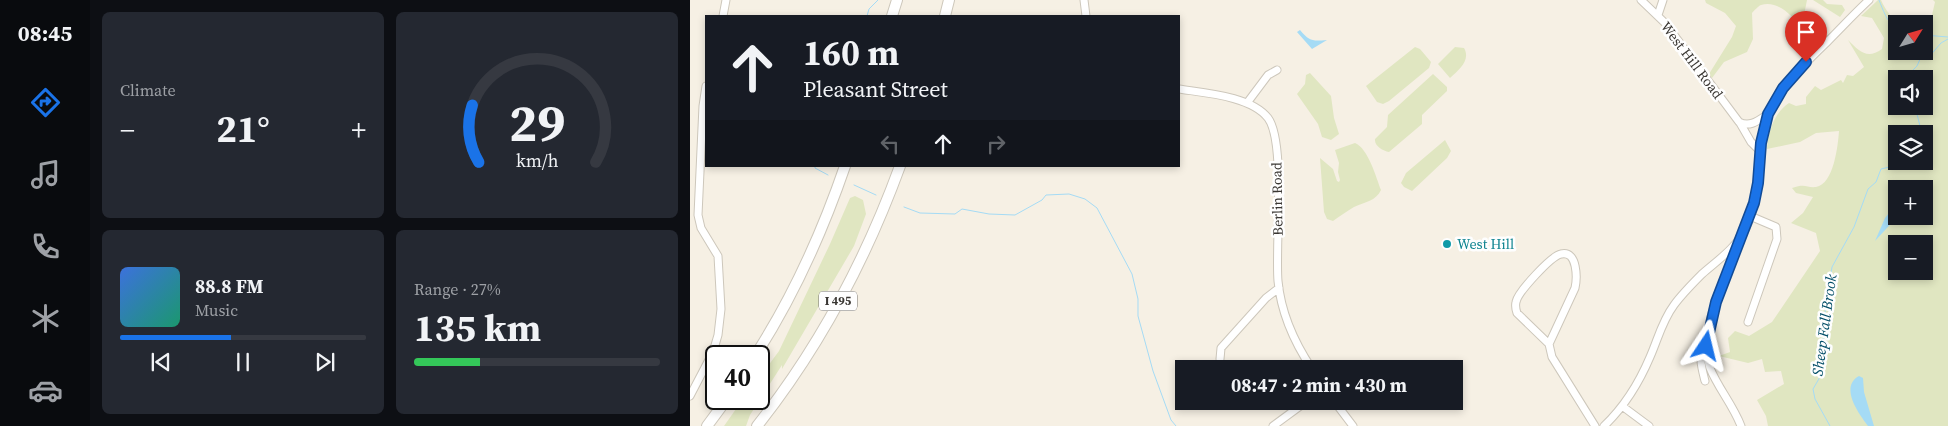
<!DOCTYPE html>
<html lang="en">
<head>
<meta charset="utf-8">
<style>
  :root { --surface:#171b24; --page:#242831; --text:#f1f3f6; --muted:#9ea1a6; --line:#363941; --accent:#1a73e8 }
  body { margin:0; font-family:"Source Serif 4",serif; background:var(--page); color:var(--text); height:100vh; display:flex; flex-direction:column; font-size:19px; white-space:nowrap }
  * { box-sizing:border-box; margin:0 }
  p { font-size:16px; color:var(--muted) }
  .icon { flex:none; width:28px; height:28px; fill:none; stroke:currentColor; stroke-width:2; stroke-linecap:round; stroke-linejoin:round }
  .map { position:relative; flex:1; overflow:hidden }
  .panel { display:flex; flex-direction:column; gap:12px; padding:12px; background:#0d0f14; width:600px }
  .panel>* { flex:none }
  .guide { position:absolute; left:15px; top:15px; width:475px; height:152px; border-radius:0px; box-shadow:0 2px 8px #0003; background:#171b24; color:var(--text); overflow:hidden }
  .needle { width:32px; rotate:53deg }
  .buttons { position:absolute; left:1198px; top:15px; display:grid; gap:10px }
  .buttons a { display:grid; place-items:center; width:45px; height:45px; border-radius:0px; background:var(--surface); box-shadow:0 2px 8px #0003; font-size:25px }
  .speed { position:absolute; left:15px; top:345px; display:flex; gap:10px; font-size:25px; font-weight:700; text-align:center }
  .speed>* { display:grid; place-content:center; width:65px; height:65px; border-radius:50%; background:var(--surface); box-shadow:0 2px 8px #0003; line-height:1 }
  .speed .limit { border:2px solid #111; border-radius:8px; background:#fff; color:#111 }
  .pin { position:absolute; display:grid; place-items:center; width:42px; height:42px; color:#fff; margin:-51px -21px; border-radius:50% 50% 50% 0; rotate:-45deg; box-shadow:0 0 5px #0007 }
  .pin .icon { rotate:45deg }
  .me { position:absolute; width:55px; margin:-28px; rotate:10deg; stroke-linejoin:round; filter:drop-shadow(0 0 4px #0008) }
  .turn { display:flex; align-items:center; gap:18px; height:105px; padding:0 15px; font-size:22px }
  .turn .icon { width:65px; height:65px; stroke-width:2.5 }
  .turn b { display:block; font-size:35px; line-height:42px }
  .lanes { display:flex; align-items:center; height:48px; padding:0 15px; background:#0003; justify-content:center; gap:25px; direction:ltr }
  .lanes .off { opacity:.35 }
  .big { font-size:38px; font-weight:700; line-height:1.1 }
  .panel .tile { flex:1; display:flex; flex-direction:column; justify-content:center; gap:8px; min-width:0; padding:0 18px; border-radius:8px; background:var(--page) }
  .panel .dial { align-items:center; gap:0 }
  .dial svg { height:130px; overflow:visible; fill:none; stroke:var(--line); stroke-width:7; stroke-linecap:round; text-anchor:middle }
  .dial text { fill:var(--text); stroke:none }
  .song { display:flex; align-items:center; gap:15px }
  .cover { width:60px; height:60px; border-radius:8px; background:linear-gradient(135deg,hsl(220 70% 55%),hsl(160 70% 35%)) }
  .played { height:5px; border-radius:2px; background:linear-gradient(90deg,var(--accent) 45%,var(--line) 45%) }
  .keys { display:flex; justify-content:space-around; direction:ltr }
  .heat { display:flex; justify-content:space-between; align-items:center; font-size:28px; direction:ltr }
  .charge { height:8px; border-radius:4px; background:linear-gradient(90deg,#34c759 27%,var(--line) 0) }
  .panel .tiles { flex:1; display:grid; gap:12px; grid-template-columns:repeat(2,1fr) }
  .trip { position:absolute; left:485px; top:360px; width:288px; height:50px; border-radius:0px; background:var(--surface); box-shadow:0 2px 8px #0003; font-weight:700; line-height:50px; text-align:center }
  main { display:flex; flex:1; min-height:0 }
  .tabs { display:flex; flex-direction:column; width:90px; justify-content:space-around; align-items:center; background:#090b0e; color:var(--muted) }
  .tabs .icon { width:35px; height:35px }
  .tabs .selected { color:var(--accent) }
  .tabs b { font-size:22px; color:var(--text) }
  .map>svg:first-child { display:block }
</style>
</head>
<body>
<main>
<nav class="tabs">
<b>08:45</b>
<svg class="icon selected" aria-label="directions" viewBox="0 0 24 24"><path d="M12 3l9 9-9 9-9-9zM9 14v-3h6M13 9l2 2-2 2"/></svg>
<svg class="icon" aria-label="music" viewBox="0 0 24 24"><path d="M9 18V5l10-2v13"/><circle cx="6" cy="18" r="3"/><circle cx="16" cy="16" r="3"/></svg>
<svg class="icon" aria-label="phone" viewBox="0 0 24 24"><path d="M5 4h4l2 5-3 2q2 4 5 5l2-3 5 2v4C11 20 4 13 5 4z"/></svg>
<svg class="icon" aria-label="climate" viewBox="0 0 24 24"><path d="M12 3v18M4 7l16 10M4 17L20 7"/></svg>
<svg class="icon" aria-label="car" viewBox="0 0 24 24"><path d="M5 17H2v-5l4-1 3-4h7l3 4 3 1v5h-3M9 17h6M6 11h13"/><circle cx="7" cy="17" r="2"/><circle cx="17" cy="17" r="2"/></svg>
</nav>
<section class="panel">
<div class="tiles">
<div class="tile"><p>Climate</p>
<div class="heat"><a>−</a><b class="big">21°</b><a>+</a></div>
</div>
<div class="tile dial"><svg viewBox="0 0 100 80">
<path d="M14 69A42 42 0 1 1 86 69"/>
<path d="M14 69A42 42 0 0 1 10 34" stroke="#1a73e8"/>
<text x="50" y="56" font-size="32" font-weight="700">29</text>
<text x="50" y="72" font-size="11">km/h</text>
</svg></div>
<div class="tile">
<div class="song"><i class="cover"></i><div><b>88.8 FM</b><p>Music</p></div></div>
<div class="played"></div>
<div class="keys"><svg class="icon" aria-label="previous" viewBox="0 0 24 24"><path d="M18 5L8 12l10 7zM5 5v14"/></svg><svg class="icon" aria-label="pause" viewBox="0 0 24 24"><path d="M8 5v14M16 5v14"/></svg><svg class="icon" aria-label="next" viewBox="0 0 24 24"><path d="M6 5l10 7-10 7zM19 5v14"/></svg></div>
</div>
<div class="tile"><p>Range · 27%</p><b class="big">135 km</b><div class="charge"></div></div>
</div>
</section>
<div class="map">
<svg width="1258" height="426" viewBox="0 0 1258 426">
  <rect width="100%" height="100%" fill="#f6f0e4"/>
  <!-- green -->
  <path fill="#e0e6c1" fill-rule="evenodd" d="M1015 0H1117L1115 10 1116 27 1111 28C1103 16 1088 0 1071 5 1068 6 1064 11 1062 13L1063 39 1057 52 1034 62 1022 78 1019 74 1042 37 1046 26 1035 13 1016 3Z
    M1123 0H1133L1137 4 1152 5 1155 10 1150 17Z
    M1188 0H1191C1195 9 1202 20 1212 24H1206V51H1234V24L1242 15 1245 2 1243 0H1258V426H1078L1076 416 1067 400 1094 384 1091 371 1075 372 1072 359 1058 363 1029 356 1040 352 1038 338 1045 331 1059 336 1082 322 1130 251 1126 233 1101 223 1113 213 1123 197 1106 193 1102 188C1116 183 1116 188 1126 187 1144 184 1148 145 1149 131L1126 133 1110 142 1077 149C1078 132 1084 113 1099 103L1106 106 1116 104V97L1125 86 1131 90 1151 80 1153 83 1157 75 1163 76 1174 67 1158 40C1169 51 1177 60 1192 49L1194 38 1182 18 1171 16ZM1206 79H1234V106H1206ZM1206 134H1234V161H1206ZM1206 189H1234V216H1206ZM1206 244H1234V271H1206Z
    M725 47 730 49 741 62 739 68 699 101 693 104 687 102 676 86Z
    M765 47 774 48C781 60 769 70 760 78L748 64Z
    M620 73 641 96 644 118 649 134 641 140 632 137 628 124 607 94 615 84 616 75Z
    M743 74 757 87V91L732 115V124L699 152C693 151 684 146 685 139L697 127 698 115Z
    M755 140 761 151 757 158 722 191 714 187 711 183 716 173Z
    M665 143C678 148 686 177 691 190 686 201 675 202 664 207 657 211 650 216 643 221L637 219 634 212 630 158 643 169 647 181 649 182 650 180 648 172 649 163 645 150Z
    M165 196 173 200 176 214 164 246 92 369V365L60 415 56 426H34L53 399H69V378L89 351 140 244 160 198Z"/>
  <!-- water -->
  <path fill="#a5dbf5" d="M610 30C620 42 623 41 637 40L622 49 607 32Z
    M1206 204V216H1208L1185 241 1195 218Z
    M1169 376 1173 378 1174 392 1184 426H1178C1169 414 1149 387 1169 376Z"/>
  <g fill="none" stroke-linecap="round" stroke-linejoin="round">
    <!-- stream -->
    <path stroke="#a5dbf5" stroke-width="1" d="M1189 0C1193 10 1197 22 1206 29
      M177 16 179 9 188 0
      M1234 35 1258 37
      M1221 79V72L1227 66 1231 57 1238 58 1251 43 1258 39
      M1225 106 1232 134
      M1234 144V145
      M125 166V168L138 175
      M164 185 186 195
      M214 207 230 213 265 214 272 209 299 214 325 215 352 200 356 195 379 194 395 199 407 208 442 274 448 299V316L463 371 481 420 486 426
      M1140 426 1125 399 1123 389 1130 377 1136 302 1142 267 1164 227 1178 189 1186 182 1191 169 1208 165 1217 161"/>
    <defs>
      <path id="minor" d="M394 0 396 16
        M951 0 975 23 1049 122C1060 128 1069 120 1078 114
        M968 15 973 0
        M33 16 36 0
        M489 89C515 93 561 96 578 118 596 142 585 246 588 281 591 313 604 342 622 369
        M557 103 578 75 587 70
        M1050 123 1061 142 1070 151
        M1049 242C1036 278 1007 330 1020 368 1028 388 1043 405 1051 426
        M1058 322 1087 239 1086 227 1060 216
        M859 344 827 313C826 310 825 306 826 302 828 292 861 256 871 254 888 250 887 279 885 288L859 344 862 357 905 426
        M530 359 531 348 576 298 589 288
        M1015 381C1012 369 1007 353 1016 343
        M0 396 23 352 28 335 31 309 28 256 11 228 8 215 13 106 16 86
        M644 401 663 426
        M932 406 959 426
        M583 426 617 401
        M914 426C935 406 949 383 960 357 968 339 972 321 984 305 992 294 1002 284 1012 274 1028 260 1046 248 1056 228 1071 197 1066 163 1073 131 1082 92 1112 67 1139 40 1152 27 1165 13 1179 0"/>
      <path id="highway" d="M202 16 207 0
        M255 16 259 0
        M65 356C103 297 132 233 155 166
        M17 426 37 399
        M67 426C128 349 176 259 210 166"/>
    </defs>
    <!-- minor casing -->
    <use href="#minor" stroke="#cdc7bb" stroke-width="9"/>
    <!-- highway casing -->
    <use href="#highway" stroke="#cdc7bb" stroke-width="12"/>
    <!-- minor -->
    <use href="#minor" stroke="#fff" stroke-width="7"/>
    <!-- highway -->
    <use href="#highway" stroke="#fff" stroke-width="10"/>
  </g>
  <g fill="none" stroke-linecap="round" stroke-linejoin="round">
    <defs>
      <path id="route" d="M1016 346 1026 302 1064 203 1068 183 1071 143 1078 114 1093 88 1116 62"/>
    </defs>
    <!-- route casing -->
    <use href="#route" stroke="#114b97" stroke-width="12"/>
    <!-- route -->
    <use href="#route" stroke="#1a73e8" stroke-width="9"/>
  </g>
  <!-- markers -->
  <circle fill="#0f9aa8" stroke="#fefefe" stroke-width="2" cx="757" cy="244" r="5"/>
  <g text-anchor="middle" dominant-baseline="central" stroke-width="5" stroke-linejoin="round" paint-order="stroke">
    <!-- shield labels -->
    <rect fill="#fefefe" stroke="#74726f" stroke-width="1" x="129" y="291.5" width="38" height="19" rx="4"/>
    <g font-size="12" font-weight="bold" fill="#393632">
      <text x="148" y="301">I 495</text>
    </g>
    <!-- street labels -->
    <g font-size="14" fill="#393632" stroke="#fefefe">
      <text transform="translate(1002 60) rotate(53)">West Hill Road</text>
      <text transform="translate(587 199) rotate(-91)">Berlin Road</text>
    </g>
    <!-- culture labels -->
    <g font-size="14" fill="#0d838f" stroke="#fefefe" text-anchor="start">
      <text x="767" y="244">West Hill</text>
    </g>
    <!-- water labels -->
    <g font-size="15" font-style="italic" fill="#034e68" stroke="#fefefe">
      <text transform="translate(1134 325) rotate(-82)">Sheep Fall Brook</text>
    </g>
  </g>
</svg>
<div class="buttons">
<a><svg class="needle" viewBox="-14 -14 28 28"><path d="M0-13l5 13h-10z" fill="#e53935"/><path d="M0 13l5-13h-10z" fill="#9ea1a6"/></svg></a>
<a><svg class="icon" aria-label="sound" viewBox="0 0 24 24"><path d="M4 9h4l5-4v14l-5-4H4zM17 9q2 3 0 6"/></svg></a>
<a><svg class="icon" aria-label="layers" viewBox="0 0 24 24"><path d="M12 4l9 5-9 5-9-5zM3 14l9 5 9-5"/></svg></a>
<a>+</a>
<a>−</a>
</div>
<div class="speed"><div class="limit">40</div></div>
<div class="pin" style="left:1116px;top:62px;background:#d93025"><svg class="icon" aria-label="arrive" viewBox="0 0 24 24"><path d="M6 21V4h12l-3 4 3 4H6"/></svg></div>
<svg class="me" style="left:1016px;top:346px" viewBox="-20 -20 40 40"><path d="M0-17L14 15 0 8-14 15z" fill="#1a73e8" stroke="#fff" stroke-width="4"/></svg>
<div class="trip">08:47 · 2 min · 430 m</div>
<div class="guide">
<div class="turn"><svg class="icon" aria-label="ahead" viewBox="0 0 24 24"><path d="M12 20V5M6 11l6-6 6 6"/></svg><div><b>160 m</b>Pleasant Street</div></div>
<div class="lanes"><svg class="icon off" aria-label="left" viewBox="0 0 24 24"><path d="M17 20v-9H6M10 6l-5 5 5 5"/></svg><svg class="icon" aria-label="ahead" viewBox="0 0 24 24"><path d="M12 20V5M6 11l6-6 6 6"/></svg><svg class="icon off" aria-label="right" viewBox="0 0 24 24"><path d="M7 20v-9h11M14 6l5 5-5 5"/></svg></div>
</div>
</div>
</main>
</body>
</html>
